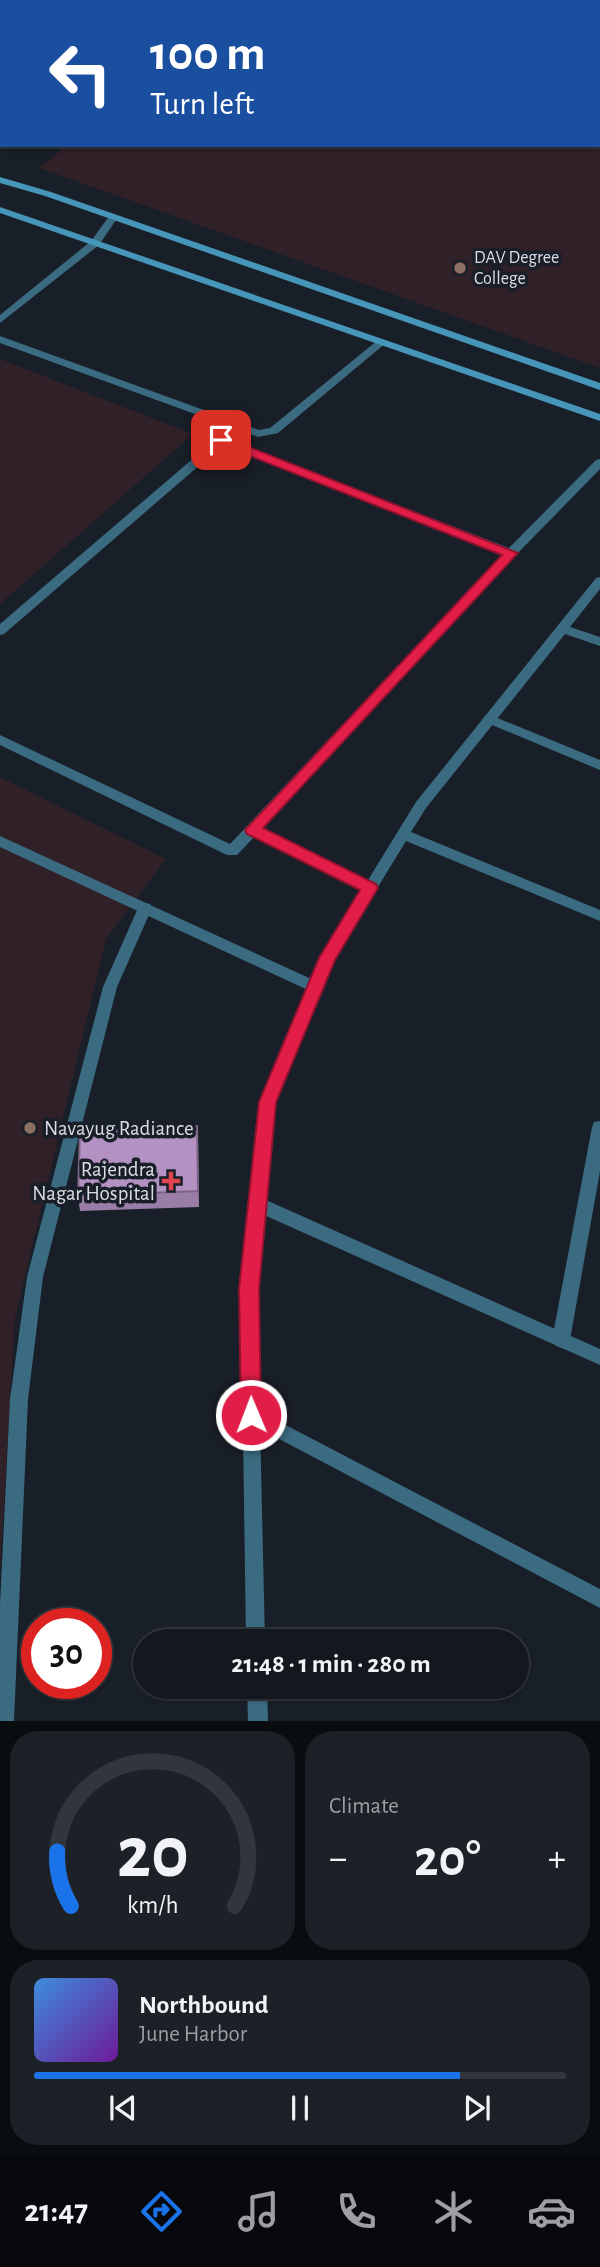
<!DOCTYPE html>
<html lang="en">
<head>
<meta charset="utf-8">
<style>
  :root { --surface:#13171e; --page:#1c2027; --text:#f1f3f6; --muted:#9d9fa4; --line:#32363c; --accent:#1a73e8 }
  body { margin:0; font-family:"Alegreya Sans",sans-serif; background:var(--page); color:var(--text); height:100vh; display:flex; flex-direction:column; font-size:26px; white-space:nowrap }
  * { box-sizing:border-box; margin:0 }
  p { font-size:23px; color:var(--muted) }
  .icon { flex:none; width:38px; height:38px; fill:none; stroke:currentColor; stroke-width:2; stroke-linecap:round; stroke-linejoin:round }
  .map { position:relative; height:1721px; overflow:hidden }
  .sheet { display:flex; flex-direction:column; gap:10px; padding:10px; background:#0a0d10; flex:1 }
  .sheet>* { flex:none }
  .top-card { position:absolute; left:0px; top:0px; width:600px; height:147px; box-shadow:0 2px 5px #0004,0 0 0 2px var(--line); background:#1a4fa0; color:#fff; overflow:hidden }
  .speed { position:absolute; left:21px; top:1608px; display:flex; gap:14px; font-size:35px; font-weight:700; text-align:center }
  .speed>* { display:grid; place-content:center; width:91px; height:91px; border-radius:50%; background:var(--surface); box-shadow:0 2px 5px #0004,0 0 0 2px var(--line); line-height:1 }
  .speed .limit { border:10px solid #d22; background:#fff; color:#111 }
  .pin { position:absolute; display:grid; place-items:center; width:60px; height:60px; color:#fff; margin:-30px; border-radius:14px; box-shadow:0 4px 10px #0006 }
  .me { position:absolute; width:77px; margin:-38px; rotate:359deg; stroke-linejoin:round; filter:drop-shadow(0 0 5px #0008) }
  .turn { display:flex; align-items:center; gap:24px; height:147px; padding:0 35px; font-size:32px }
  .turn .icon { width:91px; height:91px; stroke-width:2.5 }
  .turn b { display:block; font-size:49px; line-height:60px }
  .big { font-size:52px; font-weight:700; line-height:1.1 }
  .sheet .widget { flex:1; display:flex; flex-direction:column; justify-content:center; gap:10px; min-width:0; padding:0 24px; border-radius:28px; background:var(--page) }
  .sheet .dial { align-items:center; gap:0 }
  .dial svg { height:182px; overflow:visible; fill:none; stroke:var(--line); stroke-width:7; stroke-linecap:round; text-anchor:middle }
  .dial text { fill:var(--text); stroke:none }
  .song { display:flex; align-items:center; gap:21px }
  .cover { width:84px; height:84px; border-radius:10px; background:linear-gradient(135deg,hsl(210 70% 55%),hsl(280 70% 35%)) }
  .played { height:7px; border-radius:4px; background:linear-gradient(90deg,var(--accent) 80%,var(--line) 80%) }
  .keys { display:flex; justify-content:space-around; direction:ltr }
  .heat { display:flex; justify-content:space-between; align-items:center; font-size:38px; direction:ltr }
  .sheet .tiles { flex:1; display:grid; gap:10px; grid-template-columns:1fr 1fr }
  .widget:last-child { grid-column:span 2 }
  .trip { position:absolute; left:133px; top:1629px; width:396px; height:70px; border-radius:35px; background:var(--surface); box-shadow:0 2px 5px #0004,0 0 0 2px var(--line); font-weight:700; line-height:70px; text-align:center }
  .menu { display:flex; height:112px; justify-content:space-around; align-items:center; background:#08090c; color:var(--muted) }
  .menu .icon { width:49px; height:49px }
  .menu .selected { color:var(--accent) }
  .menu b { font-size:32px; color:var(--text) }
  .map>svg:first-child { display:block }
</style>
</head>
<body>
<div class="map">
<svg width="600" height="1721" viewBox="0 0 600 1721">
  <rect width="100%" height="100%" fill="#191f28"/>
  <!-- education -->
  <path fill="#302028" d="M250 0H600V368L39 168 68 145H598V2H248Z
    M0 359 193 434 0 604Z
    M0 777 166 859 106 939 15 1318 0 1570Z"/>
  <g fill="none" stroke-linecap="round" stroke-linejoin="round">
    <!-- lane -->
    <path fill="#3b6b81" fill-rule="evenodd" d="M230 0H239L229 2Z
      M0 72H2V78H0Z
      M0 336 259 430 270 428 378 340H386L387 342 278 433 258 437 0 343Z
      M221 437 509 548 596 460 600 459V469L515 556 261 829 375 884 377 888 375 892H365L254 837 237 855H227L0 745V735L230 844 503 554 223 445 4 634 0 635V624L217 438Z
      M490 715 600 760V770L485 722 483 719 485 716Z
      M0 836 320 983 322 987 320 991H310L0 847Z
      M600 1121V1171L570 1340 567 1345 561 1348 555 1345 552 1340 592 1127 594 1122Z
      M251 1407 600 1589V1608L245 1421 242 1415 245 1409Z"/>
    <!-- street -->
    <path fill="#3b6b81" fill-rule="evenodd" d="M91 0H100L90 2Z
      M2 86V93L0 94V87Z
      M110 215 118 217 99 245 0 323V315L91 241Z
      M600 577V589L570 627 600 637V646L565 634 426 808 411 832 600 910V921L406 841 334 959 275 1102 266 1200 600 1349V1365L264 1215 257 1289 265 1642H246L241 1289 259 1102 320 958 416 802 596 578Z
      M145 903 150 904 152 908 117 987 43 1277 28 1399 14 1721H0V1605L10 1399 27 1277 103 987 138 908 140 904Z
      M247 1687H267L268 1721H248Z"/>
    <!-- secondary -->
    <path fill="#4696ba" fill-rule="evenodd" d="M0 177 51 192 600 383V390L45 196 0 183Z
      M0 207 600 414V421L0 213Z"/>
  </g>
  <!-- wall -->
  <path fill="#9a7da7" d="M198 1142 199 1207 80 1211 78 1196Z"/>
  <!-- building -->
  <path fill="#b391c2" stroke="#7d6688" stroke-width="2" d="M197 1126 198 1191 78 1196 80 1131Z"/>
  <!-- route -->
  <path fill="#e11d48" stroke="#92132f" stroke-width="2" d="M221 436 518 553 263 828 376 884 378 888 335 960 276 1102 259 1289 261 1415 258 1421 251 1424 244 1421 241 1415 239 1289 259 1102 319 958 360 890 247 834 245 830 502 555 217 443 215 440Z"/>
  <!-- markers -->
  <g fill="#8d6e63" stroke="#191f28" stroke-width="2.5">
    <circle cx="460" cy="268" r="7"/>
    <circle cx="30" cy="1128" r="7"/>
  </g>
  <path fill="#e0444e" stroke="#191f28" stroke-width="2.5" d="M167.5 1170.5h7v7h7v7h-7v7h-7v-7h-7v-7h7z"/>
  <g text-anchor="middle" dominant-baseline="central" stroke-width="7" stroke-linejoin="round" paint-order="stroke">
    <!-- far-poi labels -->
    <g font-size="18" fill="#dadee4" stroke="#191f28" text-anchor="start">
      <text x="474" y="258">DAV Degree<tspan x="474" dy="21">College</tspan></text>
    </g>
    <!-- poi labels -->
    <g font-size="21" fill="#dadee4" stroke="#191f28" text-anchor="start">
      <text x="44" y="1128">Navayug Radiance</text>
      <text x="155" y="1169" text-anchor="end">Rajendra<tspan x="155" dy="24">Nagar Hospital</tspan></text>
    </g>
  </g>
</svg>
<div class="speed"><div class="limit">30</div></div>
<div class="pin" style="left:221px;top:440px;background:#d93025"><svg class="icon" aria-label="arrive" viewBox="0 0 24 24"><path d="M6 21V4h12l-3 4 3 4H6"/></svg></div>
<svg class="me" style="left:251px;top:1415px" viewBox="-20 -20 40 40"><circle r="17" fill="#e11d48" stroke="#fff" stroke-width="3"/><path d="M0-11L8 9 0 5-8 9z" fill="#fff"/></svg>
<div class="trip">21:48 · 1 min · 280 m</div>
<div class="top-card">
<div class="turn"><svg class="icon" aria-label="left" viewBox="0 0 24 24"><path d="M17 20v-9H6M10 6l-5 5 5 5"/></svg><div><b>100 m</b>Turn left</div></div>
</div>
</div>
<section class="sheet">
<div class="tiles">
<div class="widget dial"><svg viewBox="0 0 100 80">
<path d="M14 69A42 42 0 1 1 86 69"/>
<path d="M14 69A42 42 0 0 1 8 45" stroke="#1a73e8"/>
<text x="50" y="56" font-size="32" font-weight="700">20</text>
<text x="50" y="72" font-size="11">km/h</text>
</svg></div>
<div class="widget"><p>Climate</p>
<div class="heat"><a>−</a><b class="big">20°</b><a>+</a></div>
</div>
<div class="widget">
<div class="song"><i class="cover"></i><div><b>Northbound</b><p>June Harbor</p></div></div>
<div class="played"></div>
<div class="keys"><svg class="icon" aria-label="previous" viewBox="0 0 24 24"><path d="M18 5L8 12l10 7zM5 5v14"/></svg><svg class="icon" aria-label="pause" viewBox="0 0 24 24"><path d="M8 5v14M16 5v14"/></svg><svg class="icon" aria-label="next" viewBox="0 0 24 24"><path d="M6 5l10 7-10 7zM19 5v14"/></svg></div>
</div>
</div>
</section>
<nav class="menu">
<b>21:47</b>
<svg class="icon selected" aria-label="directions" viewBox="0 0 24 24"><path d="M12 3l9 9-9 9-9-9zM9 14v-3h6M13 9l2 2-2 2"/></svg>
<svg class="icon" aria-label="music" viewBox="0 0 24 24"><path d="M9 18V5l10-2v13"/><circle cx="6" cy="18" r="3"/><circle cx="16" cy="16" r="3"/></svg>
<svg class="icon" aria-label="phone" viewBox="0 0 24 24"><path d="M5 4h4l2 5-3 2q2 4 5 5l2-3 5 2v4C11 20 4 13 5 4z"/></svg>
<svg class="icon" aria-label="climate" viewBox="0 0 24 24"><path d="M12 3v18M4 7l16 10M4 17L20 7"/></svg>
<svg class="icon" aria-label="car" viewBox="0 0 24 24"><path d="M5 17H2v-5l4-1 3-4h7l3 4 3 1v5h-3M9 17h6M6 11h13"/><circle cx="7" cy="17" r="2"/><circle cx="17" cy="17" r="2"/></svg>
</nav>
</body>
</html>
